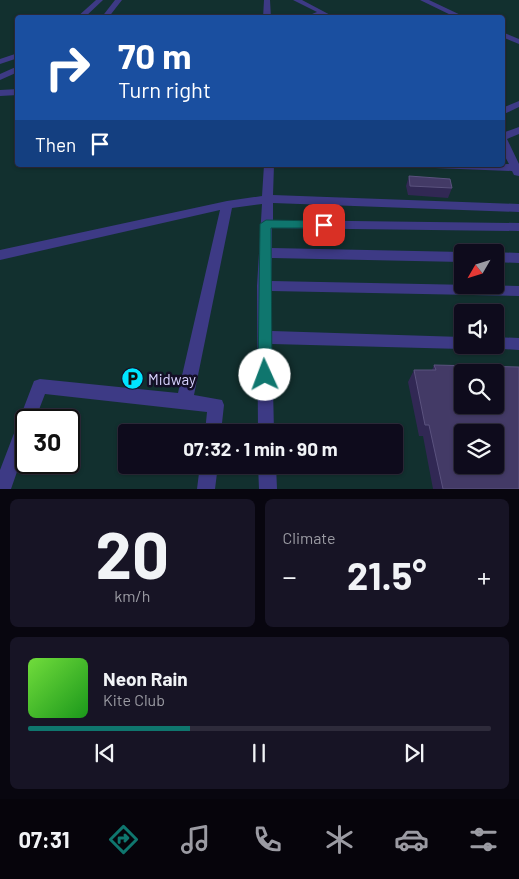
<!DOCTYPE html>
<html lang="en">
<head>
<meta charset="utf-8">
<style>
  :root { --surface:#0e0b1c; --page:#171425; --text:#f1f3f6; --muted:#9b9ba3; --line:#2e2b3b; --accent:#0f766e }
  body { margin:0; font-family:Barlow,sans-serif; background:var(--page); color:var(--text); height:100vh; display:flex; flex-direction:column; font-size:19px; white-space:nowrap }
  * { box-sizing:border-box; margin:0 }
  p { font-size:16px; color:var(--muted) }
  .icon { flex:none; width:28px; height:28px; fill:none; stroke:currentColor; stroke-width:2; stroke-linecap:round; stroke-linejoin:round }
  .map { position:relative; height:489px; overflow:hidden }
  .sheet { display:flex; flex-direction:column; gap:10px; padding:10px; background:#08060f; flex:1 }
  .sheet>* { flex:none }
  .hud { position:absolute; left:15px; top:15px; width:490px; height:152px; border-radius:5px; box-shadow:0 1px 4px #0004,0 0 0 1px var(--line); background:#1a4fa0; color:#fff; overflow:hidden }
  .needle { width:32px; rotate:231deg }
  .fabs { position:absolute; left:454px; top:244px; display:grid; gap:10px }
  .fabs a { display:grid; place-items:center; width:50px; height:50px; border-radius:5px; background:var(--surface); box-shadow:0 1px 4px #0004,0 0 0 1px var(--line); font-size:25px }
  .speed { position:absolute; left:15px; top:409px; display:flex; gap:10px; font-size:25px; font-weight:700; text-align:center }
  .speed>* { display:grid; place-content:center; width:65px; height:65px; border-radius:50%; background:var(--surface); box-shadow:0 1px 4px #0004,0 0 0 1px var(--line); line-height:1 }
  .speed .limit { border:2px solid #111; border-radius:8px; background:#fff; color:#111 }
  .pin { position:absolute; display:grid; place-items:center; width:42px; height:42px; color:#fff; margin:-21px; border-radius:10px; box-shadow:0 2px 8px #0006 }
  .me { position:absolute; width:55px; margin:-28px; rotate:358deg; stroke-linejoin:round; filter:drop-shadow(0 0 4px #0008) }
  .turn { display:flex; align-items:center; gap:18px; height:105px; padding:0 20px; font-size:22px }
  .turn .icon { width:65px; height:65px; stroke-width:2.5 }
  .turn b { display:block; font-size:35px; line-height:42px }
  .then { display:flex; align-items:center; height:48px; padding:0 20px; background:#0003; gap:10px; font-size:19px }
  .big { font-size:38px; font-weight:700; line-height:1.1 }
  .sheet .tile { flex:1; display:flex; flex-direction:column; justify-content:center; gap:8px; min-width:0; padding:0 18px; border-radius:8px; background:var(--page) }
  .sheet .dial { align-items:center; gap:0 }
  .dial b { font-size:65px; line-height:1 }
  .song { display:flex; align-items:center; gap:15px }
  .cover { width:60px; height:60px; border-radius:8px; background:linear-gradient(135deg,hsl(100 70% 55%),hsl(120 70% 35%)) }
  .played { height:5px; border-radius:2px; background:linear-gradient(90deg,var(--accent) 35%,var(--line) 35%) }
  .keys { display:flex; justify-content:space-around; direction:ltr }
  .heat { display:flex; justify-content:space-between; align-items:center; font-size:28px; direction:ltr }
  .sheet .tiles { flex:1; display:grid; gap:10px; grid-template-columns:1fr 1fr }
  .tile:last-child { grid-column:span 2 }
  .trip { position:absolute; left:118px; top:424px; width:285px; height:50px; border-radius:5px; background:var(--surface); box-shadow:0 1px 4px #0004,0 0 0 1px var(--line); font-weight:700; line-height:50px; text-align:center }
  .tab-bar { display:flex; height:80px; justify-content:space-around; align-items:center; background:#06040b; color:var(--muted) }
  .tab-bar .icon { width:35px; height:35px }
  .tab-bar .current { color:var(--accent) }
  .tab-bar b { font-size:22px; color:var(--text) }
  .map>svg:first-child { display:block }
</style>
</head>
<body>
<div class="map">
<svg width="519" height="489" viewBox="0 0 519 489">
  <rect width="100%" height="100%" fill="#130f26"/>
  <!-- green -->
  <path fill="#12302f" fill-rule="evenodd" d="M0 0H519V489H0ZM18 18H502V165H18ZM462 252H495V285H462ZM462 312H495V345H462ZM462 372H495V405H462ZM26 420H69V462H26ZM126 432H394V465H126ZM462 432H495V465H462Z"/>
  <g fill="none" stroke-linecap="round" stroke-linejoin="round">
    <!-- minor -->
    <path fill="#3d3a85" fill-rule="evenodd" d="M96 0H103L84 18H76Z
      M115 0H122L108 18H101Z
      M264 0H270L271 18H263Z
      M293 0H302L336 18H327L322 15 314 18H302L317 12Z
      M420 0H429L467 18H457Z
      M502 32 519 39V44L502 37Z
      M18 53V58L0 64V59Z
      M18 66V72L0 80V74Z
      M18 89V95L0 96V90Z
      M519 101V107L502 115V108Z
      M519 127V134L507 139 519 164V176L514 175 512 171 435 168 430 165 509 164 502 151V133Z
      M264 165H274L273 195 519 204V212L273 203V220L519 223V231L272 228V248L463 252 462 262 272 258 271 281 519 286V296L271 291 272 331 462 337V345H468L462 349 272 344 274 432H258L257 286 262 204 232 208 194 395 222 400 224 405 221 432H205L207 412 45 394 35 420H26V446L11 489H0V470L34 381 40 379 178 393 220 210 0 260V250L227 201 262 196Z
      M494 252H495L519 253V263L495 262Z
      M495 337 519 338V350L490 348 489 345H495Z
      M200 465H218L215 489H197Z
      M258 465H276L277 489H259Z"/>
  </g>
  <!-- wall -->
  <path fill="#312854" d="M409 176 452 188 448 198 408 195 406 186Z
    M434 365 519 489H433L423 436H419L408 382 414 370H432Z"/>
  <!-- building -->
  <path fill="#433a66" stroke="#5a527e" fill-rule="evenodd" d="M409 176 450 179 452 188 410 186Z
    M434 365 519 367V489H443L429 425H425L414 370H436ZM462 372H495V405H462ZM462 432H495V465H462Z"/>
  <!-- route -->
  <path fill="#0f766e" stroke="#0a4d48" d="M266 220 324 221 330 225 324 228H271L272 375 270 380 265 382 260 380 258 375 260 224Z"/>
  <!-- icons -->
  <defs>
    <symbol id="parking-disc" viewBox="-11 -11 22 22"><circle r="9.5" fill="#00e5ff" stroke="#130f26"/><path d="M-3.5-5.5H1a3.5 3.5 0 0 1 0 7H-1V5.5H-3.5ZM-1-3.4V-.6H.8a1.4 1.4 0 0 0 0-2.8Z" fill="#111"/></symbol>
  </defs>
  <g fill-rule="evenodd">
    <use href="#parking-disc" x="120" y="366" width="25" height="25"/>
  </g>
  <g text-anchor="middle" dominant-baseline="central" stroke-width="5" stroke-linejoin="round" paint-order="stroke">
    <!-- near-poi labels -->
    <g font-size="15" fill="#d9d4ff" stroke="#130f26" text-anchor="start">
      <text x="148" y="379">Midway</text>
    </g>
  </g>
</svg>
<div class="fabs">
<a><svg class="needle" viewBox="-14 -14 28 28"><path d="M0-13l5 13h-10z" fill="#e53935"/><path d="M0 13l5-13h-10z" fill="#9b9ba3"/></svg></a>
<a><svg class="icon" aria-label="sound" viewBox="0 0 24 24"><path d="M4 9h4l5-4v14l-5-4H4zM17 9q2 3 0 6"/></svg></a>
<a><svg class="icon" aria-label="search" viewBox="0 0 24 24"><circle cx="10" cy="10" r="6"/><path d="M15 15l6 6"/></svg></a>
<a><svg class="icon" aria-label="layers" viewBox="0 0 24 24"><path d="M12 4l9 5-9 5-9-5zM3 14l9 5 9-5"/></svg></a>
</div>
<div class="speed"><div class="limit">30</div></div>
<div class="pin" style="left:324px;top:225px;background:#d93025"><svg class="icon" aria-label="arrive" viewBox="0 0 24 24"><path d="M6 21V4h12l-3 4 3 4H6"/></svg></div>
<svg class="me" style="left:265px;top:375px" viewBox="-20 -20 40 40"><circle r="19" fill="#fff"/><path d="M0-13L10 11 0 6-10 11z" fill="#0f766e"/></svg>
<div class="trip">07:32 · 1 min · 90 m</div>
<div class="hud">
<div class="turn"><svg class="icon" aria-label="right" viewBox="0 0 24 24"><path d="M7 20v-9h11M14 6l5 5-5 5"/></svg><div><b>70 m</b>Turn right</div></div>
<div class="then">Then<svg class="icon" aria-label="arrive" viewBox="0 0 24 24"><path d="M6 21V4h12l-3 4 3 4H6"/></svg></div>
</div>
</div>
<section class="sheet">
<div class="tiles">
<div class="tile dial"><b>20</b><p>km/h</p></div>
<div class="tile"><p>Climate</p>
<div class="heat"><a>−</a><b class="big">21.5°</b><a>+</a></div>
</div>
<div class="tile">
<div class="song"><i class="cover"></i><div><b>Neon Rain</b><p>Kite Club</p></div></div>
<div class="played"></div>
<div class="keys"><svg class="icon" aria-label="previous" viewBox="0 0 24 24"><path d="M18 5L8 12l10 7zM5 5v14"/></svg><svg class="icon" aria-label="pause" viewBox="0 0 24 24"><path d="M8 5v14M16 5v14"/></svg><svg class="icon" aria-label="next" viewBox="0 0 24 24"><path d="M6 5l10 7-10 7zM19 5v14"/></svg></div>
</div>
</div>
</section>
<nav class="tab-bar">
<b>07:31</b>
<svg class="icon current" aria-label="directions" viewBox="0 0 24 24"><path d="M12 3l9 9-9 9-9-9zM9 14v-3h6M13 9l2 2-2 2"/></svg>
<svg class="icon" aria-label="music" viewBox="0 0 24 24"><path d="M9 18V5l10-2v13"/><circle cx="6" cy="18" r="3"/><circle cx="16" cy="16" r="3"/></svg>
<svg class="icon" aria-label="phone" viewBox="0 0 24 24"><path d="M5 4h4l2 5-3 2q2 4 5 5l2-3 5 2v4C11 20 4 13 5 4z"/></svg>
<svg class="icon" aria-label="climate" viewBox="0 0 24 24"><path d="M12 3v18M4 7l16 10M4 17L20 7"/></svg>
<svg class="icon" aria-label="car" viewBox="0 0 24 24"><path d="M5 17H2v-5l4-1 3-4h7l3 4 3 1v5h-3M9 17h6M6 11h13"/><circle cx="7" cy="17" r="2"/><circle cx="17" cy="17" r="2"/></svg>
<svg class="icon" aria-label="filters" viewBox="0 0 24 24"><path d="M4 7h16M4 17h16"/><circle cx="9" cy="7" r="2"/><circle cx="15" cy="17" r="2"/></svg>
</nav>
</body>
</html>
